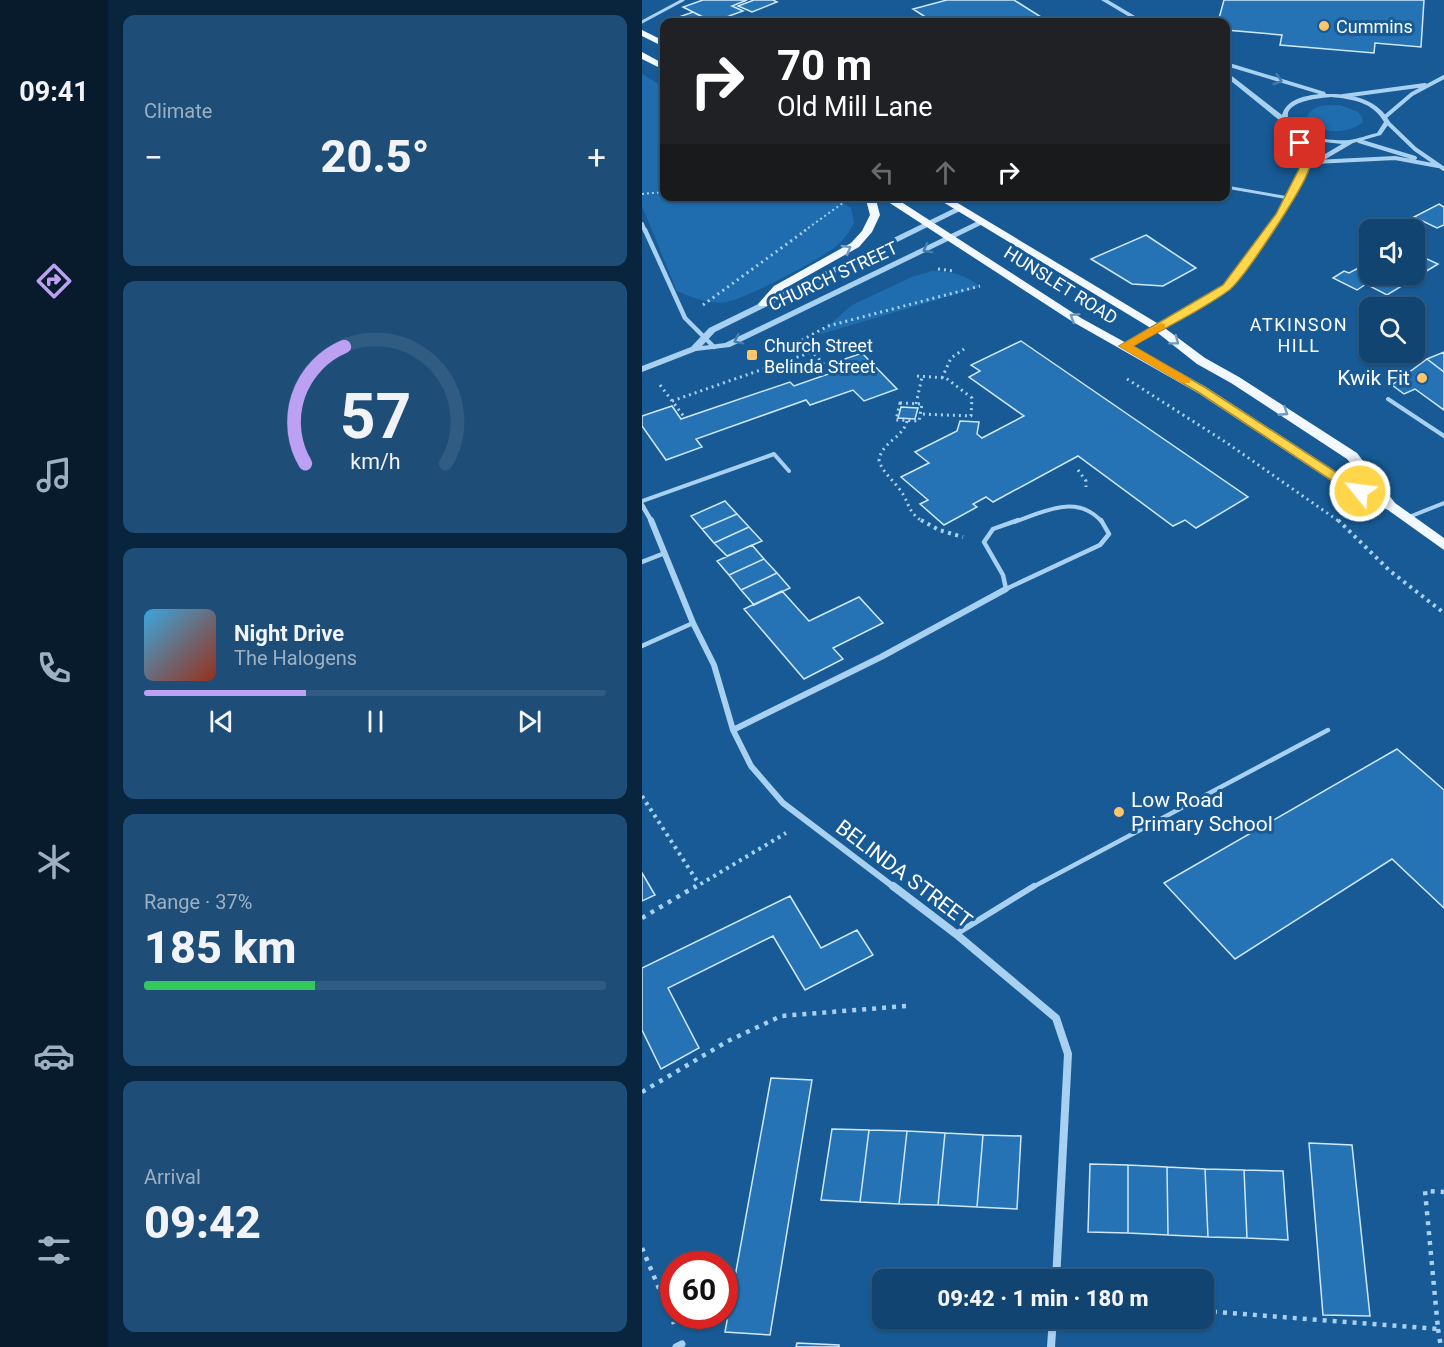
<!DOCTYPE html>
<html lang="en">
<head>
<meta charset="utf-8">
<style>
  :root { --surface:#114470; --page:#1e4e78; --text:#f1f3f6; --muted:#9cb0c3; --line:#305c83; --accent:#bca0f2 }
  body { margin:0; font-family:Roboto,sans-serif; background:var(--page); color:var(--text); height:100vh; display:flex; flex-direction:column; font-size:22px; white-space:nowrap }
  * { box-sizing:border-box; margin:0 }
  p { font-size:20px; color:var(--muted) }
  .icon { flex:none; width:33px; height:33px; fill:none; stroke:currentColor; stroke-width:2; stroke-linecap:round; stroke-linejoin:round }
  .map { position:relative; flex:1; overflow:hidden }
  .panel { display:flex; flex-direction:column; gap:15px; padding:15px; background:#09253e; width:534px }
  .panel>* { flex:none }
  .banner { position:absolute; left:18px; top:18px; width:570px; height:183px; border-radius:12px; box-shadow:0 2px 4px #0004,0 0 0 2px var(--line); background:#202124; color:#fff; overflow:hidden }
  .fabs { position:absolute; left:717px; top:219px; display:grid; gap:12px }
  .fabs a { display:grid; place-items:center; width:66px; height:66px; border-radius:12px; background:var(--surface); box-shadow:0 2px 4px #0004,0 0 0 2px var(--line); font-size:30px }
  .speed { position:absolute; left:18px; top:1251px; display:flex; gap:12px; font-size:30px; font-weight:700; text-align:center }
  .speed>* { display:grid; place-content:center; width:78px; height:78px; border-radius:50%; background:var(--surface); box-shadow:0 2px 4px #0004,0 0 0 2px var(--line); line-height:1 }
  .speed .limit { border:9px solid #d22; background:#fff; color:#111 }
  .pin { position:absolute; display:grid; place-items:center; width:51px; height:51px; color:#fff; margin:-26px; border-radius:12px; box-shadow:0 3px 9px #0006 }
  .me { position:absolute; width:66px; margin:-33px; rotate:299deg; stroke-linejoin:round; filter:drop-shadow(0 0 4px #0008) }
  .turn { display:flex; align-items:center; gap:21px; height:126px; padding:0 18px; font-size:27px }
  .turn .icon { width:78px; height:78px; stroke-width:2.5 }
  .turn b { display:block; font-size:42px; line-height:51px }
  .lanes { display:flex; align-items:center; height:57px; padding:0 18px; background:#0003; justify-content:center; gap:30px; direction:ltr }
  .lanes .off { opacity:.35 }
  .big { font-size:45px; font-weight:800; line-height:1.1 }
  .panel .tile { flex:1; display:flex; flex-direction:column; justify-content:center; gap:9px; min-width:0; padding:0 21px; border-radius:12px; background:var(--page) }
  .panel .dial { align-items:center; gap:0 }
  .dial svg { height:156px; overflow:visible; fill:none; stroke:var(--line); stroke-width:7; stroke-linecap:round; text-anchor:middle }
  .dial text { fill:var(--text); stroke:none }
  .song { display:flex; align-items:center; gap:18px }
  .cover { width:72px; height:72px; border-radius:9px; background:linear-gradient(135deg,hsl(200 70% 55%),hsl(10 70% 35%)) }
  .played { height:6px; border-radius:3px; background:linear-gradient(90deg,var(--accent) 35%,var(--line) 35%) }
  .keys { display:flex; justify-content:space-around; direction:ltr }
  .heat { display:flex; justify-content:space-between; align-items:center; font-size:33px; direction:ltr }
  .charge { height:9px; border-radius:4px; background:linear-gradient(90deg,#34c759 37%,var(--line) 0) }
  .trip { position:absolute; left:230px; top:1269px; width:342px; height:60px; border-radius:12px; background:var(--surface); box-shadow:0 2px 4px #0004,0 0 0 2px var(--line); font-weight:800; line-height:60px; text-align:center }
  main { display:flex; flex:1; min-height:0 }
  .tabs { display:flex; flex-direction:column; width:108px; justify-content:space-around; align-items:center; background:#071b2d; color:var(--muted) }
  .tabs .icon { width:42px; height:42px }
  .tabs .selected { color:var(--accent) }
  .tabs b { font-size:27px; color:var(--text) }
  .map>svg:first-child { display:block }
</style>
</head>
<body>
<main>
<nav class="tabs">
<b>09:41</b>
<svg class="icon selected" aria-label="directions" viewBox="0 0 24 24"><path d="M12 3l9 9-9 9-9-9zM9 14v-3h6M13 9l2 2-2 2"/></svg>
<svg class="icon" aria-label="music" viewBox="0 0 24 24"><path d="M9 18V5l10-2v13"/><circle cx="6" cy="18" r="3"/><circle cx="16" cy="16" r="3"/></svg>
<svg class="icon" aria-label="phone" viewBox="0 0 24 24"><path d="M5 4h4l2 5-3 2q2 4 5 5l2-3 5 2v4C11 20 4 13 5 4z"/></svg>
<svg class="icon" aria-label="climate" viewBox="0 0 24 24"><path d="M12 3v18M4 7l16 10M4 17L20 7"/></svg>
<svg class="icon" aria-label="car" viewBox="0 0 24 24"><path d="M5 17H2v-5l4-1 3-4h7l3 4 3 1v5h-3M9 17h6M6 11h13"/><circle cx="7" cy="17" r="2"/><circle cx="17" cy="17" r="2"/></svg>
<svg class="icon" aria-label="filters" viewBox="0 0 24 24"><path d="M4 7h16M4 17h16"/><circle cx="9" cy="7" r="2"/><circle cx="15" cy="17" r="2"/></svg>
</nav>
<section class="panel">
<div class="tile"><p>Climate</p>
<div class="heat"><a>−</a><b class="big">20.5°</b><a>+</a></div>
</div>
<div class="tile dial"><svg viewBox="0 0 100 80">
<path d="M14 69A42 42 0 1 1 86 69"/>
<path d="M14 69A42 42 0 0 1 34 9" stroke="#bca0f2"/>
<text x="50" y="56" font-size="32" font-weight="700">57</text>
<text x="50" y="72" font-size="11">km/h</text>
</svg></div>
<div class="tile">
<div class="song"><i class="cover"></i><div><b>Night Drive</b><p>The Halogens</p></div></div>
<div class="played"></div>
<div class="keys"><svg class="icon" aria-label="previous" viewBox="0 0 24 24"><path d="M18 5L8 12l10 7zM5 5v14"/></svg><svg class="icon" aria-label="pause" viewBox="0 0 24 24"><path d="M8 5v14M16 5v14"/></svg><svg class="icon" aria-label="next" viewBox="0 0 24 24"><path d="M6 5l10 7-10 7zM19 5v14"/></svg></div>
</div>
<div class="tile"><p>Range · 37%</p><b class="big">185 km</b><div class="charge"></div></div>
<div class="tile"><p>Arrival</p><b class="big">09:42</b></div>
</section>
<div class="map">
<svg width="802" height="1347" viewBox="0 0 802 1347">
  <rect width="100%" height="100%" fill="#175a95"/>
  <!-- green -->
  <path fill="#1f6daf" d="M0 74 22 87V196L192 197 209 208 212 223C207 232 201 241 192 248 174 261 105 299 84 302 68 305 50 297 35 291L0 206Z
    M698 105 716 112 720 117 721 122C707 135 674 135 665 117 670 104 686 105 698 105Z
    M290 271C309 271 323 274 338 287L176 335 210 305 270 277Z"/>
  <!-- building -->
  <path fill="#2572b4" stroke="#cfe8fc" stroke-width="1.5" d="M61 0H105L90 6 101 11 71 22 41 7Z
    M112 0H131L135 2 110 12 96 6Z
    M305 0H372L407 22H291L271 9Z
    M582 0H782L779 47 733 43 732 53 638 45 640 35 584 30V22H576Z
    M51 12 68 21 43 22 34 18Z
    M797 204 802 207V225L795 228 772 217Z
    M504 235 554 268 521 286 490 284 449 259Z
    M772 253 796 264 745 295 724 284 715 290 691 278 702 271 707 273 728 262V274H772Z
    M379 341 606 497 554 528 543 520 531 526 436 456 351 502 344 497 331 504 335 507 302 525 278 504 286 500 259 477 287 463 273 452 315 431 318 421 337 422 335 434 340 438 382 416 327 377 338 371 329 365Z
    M802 352V372L785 359Z
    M220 353 255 389 222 401 211 390 168 405 164 400 54 439 60 447 24 460 0 426V416L30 406 39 419 148 382 152 386 195 371 188 364Z
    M785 359 802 372V410L773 389 762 394 750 385Z
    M259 407 276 408 273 419 256 418Z
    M83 501 95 514 60 529 49 516Z
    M95 514 107 527 72 543 60 529Z
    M107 527 120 541 85 556 72 543Z
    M110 545 122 559 87 575 75 561Z
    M122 559 135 573 99 590 87 575Z
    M135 573 148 588 112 605 99 590Z
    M140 591 167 621 217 597 241 623 191 648 201 659 162 679 102 609Z
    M755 749 802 790V908L750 859 593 959 522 883Z
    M0 873 13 895 0 901Z
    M148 896 179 948 215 930 231 955 163 990 131 936 26 988 57 1048 19 1069 0 1030V968Z
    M129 1078 170 1080 128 1335 83 1332Z
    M190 1129 227 1130 218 1202 179 1200Z
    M227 1130 265 1131 257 1204 218 1202Z
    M265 1131 303 1133 296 1205 257 1204Z
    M303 1133 341 1135 335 1207 296 1205Z
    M341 1135 379 1136 375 1209 335 1207Z
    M667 1143 710 1145 728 1316 681 1315Z
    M448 1164 486 1165V1233L446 1232Z
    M486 1165 525 1167 526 1235 486 1233Z
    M525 1167 563 1169 566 1237 526 1235Z
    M563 1169 602 1170 605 1238 566 1237Z
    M602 1170 641 1171 646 1240 605 1238Z
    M155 1343 197 1345V1347H154Z"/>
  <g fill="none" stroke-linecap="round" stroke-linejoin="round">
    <!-- path-far3 -->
    <path stroke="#a8d0f1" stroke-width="2" stroke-dasharray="2 3" stroke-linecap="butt" d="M0 194 22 192
      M162 231 205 200"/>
    <!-- path-far2 -->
    <path stroke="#a8d0f1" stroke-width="3" stroke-dasharray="2 4" stroke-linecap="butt" d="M296 269 313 271
      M61 305 164 230
      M160 341 190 373
      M126 353 151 345 186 326 338 286
      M275 376 304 378 330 398 329 416 278 414
      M300 378 309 358 322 349
      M485 379 585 443 698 522
      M18 385 43 418
      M30 401 170 352
      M258 403 280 404 277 421 254 420Z
      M274 404 280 377
      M265 421C261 438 239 442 237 461 242 475 255 483 262 496 268 508 268 513 281 522
      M436 470 444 481V487"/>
    <!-- path-far1 -->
    <path stroke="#a8d0f1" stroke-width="4" stroke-dasharray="3 4.5" stroke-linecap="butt" d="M279 520 297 530 321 537
      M696 520 748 571 802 613
      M0 796 57 884
      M52 888 144 833"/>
    <!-- path -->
    <path stroke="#a8d0f1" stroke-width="4.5" stroke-dasharray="4 6" stroke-linecap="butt" d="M0 918 54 886
      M0 1092 86 1041 139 1016 264 1006
      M0 1248 32 1324
      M561 1311 796 1329 783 1191 802 1192
      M796 1329 799 1347"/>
    <!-- service-far3 -->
    <path stroke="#a8d0f1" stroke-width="3" d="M0 22 41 0
      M584 187 647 198"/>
    <!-- service-far2 -->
    <path stroke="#a8d0f1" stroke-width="4" d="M746 399 802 436
      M0 501 132 454 147 471
      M767 517 802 503
      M372 522C401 512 435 493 460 522"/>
    <!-- service-far1 -->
    <path stroke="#a8d0f1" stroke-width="4.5" d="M376 520 351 529 342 542 361 575 364 589 458 545 467 534 459 520
      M0 562 23 553
      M0 646 51 623
      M389 888 686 730"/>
    <!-- service -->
    <path stroke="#a8d0f1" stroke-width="6" d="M314 934 392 886"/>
    <!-- pedestrian -->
    <path stroke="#a8d0f1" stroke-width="7" d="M34 1347 40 1344"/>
    <!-- minor-far3 -->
    <path stroke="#a8d0f1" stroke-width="4" d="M701 96 783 85
      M743 117 770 94 802 77
      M745 122 773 149 802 169
      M717 141 773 158
      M673 162 753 158 796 166
      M0 224 3 231"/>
    <!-- minor-far2 -->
    <path stroke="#a8d0f1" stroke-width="4.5" d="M3 230 43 318 72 347
      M0 505 10 522"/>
    <!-- minor-far1 -->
    <path stroke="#a8d0f1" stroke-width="6" d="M9 520 51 623 72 665 91 730 109 766 141 803 253 888
      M91 730 239 657 364 589"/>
    <!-- minor -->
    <path stroke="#a8d0f1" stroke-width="8" d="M251 886 314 934 414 1018 426 1054 414 1280
      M409 1347 411 1318"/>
    <!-- tertiary -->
    <path fill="#a8d0f1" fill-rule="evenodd" d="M459 0H466L503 22H496Z
      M584 62 683 92 684 94C709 93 736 99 748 122L739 135 711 143 665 170 642 214 588 290 486 348H480V344L582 286 634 214 658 169V156L647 130 642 124 584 77V72L586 73 640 115C645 99 662 96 677 94L584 66ZM689 97C710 99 731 102 742 122L735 133C726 135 716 139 707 140 691 141 661 139 650 125 632 102 677 98 689 97ZM657 136 682 142 700 144 666 164V156Z
      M315 207 322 209 73 332 60 346 83 343 338 220 345 222 88 347 54 351 0 372V366L49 347 67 328Z"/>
    <!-- primary -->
    <path fill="#f2f8ff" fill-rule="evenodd" d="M0 30 22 41V47L0 36Z
      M0 52 22 64V70L0 59Z
      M223 196H233L238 215 230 232 217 247 140 290 126 306H118L116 304 132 286 209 243 220 231 228 215Z
      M237 196H250L439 318 564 387 707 480 732 492 705 459 589 383 555 364 512 330 291 196H304L520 326 563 358 597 377 715 453 753 503 802 538V550L746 510 697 486 556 393 431 322Z"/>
  </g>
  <!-- one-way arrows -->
  <defs><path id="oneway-chevron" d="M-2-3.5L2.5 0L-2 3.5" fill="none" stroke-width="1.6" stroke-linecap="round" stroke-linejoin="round" transform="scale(1.5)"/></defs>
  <g stroke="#427db1">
    <use href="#oneway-chevron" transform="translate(636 80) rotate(17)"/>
    <use href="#oneway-chevron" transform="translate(285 249) rotate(152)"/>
    <use href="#oneway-chevron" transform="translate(96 340) rotate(154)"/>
  </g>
  <g stroke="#6f99bf">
    <use href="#oneway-chevron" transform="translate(205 249) rotate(-30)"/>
    <use href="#oneway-chevron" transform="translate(432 317) rotate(-148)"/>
    <use href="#oneway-chevron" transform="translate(533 341) rotate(37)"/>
    <use href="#oneway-chevron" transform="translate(642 412) rotate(33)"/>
  </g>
  <!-- route -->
  <path fill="#ffd54a" stroke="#a68a30" stroke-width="1.5" d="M658 140C666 144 669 160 667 169 662 187 601 281 586 291 557 312 522 328 491 346L564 388 706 480 724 491 718 495 698 486 556 392 477 346 581 285 634 214 657 169 658 156 653 143Z"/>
  <!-- slow -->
  <path fill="#f59e0b" d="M519 323 523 324V328L491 346 548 379V383H540L477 346Z"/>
  <!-- markers -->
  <g fill="#ffc568" stroke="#175a95" stroke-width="2">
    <circle cx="682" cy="26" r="6"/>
    <rect x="104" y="349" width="12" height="12" rx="3"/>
    <circle cx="780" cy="378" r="6"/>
    <circle cx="477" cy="812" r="6"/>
  </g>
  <g text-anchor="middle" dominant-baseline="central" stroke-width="6" stroke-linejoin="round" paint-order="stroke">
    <!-- far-poi labels -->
    <g font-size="18" fill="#fff" stroke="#175a95" text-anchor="start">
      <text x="694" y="26">Cummins</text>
      <text x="122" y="345">Church Street<tspan x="122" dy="21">Belinda Street</tspan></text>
    </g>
    <!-- far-street labels -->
    <g font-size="18" fill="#fff" stroke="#175a95">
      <text transform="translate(191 276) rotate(-25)">CHURCH STREET</text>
      <text transform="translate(419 285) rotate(32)">HUNSLET ROAD</text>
    </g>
    <!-- far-neighbourhood labels -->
    <g font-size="18" letter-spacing="1.5" fill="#fff" stroke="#175a95">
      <text x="657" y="324">ATKINSON<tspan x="657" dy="21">HILL</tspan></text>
    </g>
    <!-- poi labels -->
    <g font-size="21" fill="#fff" stroke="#175a95" text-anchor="end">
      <text x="768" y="378">Kwik Fit</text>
      <text x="489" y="800" text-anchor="start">Low Road<tspan x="489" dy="24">Primary School</tspan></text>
    </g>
    <!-- street labels -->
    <g font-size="21" fill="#fff" stroke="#175a95">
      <text transform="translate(262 874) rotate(37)">BELINDA STREET</text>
    </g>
  </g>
</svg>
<div class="fabs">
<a><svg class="icon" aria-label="sound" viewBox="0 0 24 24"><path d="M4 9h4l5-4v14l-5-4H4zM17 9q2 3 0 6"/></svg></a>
<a><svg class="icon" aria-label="search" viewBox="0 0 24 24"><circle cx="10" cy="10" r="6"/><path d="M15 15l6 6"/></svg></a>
</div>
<div class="speed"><div class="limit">60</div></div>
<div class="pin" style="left:658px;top:143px;background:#d93025"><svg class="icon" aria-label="arrive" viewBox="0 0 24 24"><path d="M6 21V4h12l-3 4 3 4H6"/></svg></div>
<svg class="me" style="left:718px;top:491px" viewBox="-20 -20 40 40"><circle r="17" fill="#ffd54a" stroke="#fff" stroke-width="3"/><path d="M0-11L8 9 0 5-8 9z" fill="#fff"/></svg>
<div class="trip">09:42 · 1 min · 180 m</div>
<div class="banner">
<div class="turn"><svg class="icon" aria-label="right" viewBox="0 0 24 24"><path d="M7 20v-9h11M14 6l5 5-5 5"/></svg><div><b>70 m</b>Old Mill Lane</div></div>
<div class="lanes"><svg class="icon off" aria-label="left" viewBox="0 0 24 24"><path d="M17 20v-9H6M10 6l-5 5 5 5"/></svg><svg class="icon off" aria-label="ahead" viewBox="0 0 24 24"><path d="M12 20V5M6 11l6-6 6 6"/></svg><svg class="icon" aria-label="right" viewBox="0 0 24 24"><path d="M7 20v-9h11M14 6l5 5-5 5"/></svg></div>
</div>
</div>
</main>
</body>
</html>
